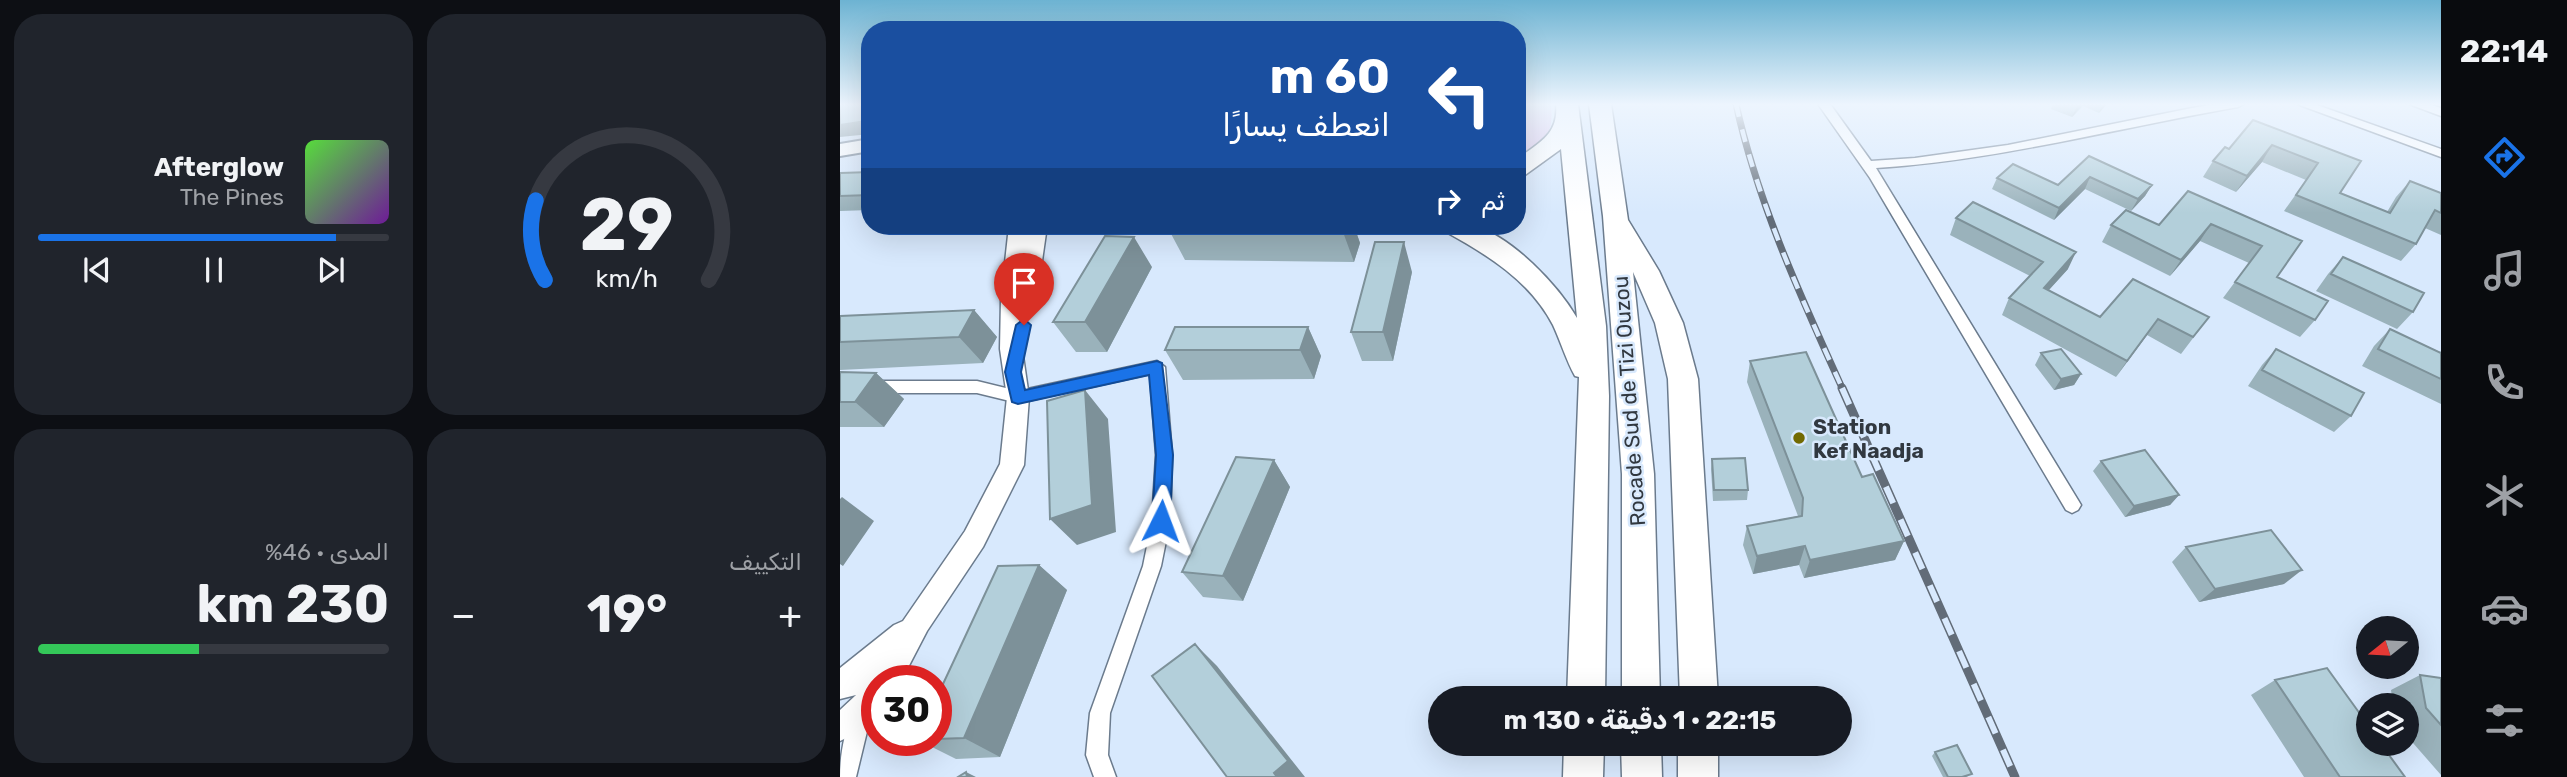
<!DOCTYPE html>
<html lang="ar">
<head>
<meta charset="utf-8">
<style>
  :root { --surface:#171b24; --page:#20242c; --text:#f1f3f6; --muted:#9ea1a6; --line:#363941; --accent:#1a73e8 }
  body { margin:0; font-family:Rubik,Cairo,sans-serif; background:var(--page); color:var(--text); direction:rtl; height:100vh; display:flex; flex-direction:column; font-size:26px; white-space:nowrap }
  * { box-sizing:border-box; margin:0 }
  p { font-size:23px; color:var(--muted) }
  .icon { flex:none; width:38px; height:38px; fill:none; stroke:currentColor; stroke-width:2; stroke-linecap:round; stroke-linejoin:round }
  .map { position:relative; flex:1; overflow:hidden; direction:ltr }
  .panel { display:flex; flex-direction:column; gap:14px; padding:14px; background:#0d0f14; width:840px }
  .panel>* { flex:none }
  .banner { position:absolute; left:21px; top:21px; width:665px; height:214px; border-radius:28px; box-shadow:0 7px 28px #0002; direction:rtl; background:#1a4fa0; color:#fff; overflow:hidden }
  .needle { width:46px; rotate:252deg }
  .controls { position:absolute; left:1516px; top:616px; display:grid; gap:14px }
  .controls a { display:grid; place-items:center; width:63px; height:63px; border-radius:50%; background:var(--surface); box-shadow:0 7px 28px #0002; font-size:35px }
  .speed { position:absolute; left:21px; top:665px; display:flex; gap:14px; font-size:35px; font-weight:700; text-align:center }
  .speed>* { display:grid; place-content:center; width:91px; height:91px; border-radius:50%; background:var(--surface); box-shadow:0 7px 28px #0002; line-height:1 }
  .speed .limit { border:10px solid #d22; background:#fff; color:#111 }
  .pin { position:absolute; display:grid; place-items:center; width:60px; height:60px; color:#fff; margin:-72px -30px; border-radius:50% 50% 50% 0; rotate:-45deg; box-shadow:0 0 7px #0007 }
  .pin .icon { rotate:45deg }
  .me { position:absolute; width:77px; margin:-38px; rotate:3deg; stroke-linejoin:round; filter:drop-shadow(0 0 5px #0008) }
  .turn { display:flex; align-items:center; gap:24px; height:147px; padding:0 21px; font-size:32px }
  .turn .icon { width:91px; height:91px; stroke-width:2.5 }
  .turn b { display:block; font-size:49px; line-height:60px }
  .then { display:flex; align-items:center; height:66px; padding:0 21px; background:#0003; gap:14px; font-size:26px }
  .big { font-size:52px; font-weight:700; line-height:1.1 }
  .panel .widget { flex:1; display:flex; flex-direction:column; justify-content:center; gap:10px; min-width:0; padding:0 24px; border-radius:28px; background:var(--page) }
  .panel .dial { align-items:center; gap:0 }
  .dial svg { height:182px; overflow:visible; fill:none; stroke:var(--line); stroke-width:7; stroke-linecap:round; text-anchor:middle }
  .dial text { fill:var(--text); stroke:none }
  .song { display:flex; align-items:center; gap:21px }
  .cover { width:84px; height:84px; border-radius:10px; background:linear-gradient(135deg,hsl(110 70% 55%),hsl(280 70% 35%)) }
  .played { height:7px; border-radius:4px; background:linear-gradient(90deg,var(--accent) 85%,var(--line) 85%) }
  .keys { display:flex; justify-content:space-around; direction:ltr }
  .heat { display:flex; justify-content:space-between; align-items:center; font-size:38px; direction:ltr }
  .charge { height:10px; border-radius:5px; background:linear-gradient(90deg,#34c759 46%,var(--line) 0) }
  .panel .tiles { flex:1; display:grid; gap:14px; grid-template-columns:repeat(2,1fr) }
  .trip { position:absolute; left:588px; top:686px; width:424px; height:70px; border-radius:35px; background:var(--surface); box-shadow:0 7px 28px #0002; font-weight:700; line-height:70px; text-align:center; direction:rtl }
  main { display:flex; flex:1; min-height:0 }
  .tabs { display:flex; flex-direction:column; width:126px; justify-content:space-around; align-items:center; background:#090b0e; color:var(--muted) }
  .tabs .icon { width:49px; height:49px }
  .tabs .current { color:var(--accent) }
  .tabs b { font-size:32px; color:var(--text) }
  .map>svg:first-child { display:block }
</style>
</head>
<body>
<main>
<nav class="tabs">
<b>22:14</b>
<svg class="icon current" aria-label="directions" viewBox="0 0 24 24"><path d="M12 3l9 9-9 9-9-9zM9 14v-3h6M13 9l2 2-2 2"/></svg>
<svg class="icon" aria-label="music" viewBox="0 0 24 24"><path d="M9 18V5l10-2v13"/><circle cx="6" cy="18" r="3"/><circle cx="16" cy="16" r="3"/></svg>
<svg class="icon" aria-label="phone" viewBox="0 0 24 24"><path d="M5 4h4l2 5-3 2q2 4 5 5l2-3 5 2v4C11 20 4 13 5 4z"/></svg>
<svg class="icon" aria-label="climate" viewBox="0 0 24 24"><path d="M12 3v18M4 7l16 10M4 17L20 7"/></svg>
<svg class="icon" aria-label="car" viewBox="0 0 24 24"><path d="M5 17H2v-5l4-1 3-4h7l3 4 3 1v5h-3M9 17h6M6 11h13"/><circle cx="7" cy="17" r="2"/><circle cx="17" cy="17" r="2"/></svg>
<svg class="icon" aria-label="filters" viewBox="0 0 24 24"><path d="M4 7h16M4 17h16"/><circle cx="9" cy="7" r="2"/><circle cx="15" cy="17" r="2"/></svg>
</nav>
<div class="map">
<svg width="1601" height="777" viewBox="0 0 1601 777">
  <rect width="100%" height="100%" fill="#d8e9fd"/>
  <!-- green -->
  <path fill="#dec6ed" d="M677 104H711C715 135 702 145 677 161Z"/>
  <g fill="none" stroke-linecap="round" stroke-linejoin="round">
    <defs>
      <path id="street" d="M978 104H990L1031 161 1075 158 1168 145 1352 108 1376 104H1404L1398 107C1277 128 1159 160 1036 168L1238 500 1241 505 1238 510 1232 513 1226 510 1030 178Z
        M1457 104H1474L1601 149V157Z
        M1569 104H1588L1601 108V116Z
        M317 361 325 367 332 455 330 521 321 566 270 713 268 755 276 777H254L246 755 250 713 303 566 312 521 316 455 310 374 178 403 137 393H0V381H137L178 391Z
        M21 705 28 708 31 715 16 777H0C0 753 5 730 14 708Z"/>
      <path id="secondary" d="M169 226H207L197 296 194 301 181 302 182 349 189 397 184 465 143 547 87 631 61 681H37V716L23 730 0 741V710L16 695 0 699V668L54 625 63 621 125 531 160 464 167 397 160 349 161 299Z"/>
      <path id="primary" d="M30 139V151L0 156V144Z"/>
      <path id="highway" d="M716 104H738L766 326 769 396 765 698H727L739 377 735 376C726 360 721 342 713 325 690 281 648 255 606 232L602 226C612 226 626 223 635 226 673 238 718 285 737 318L721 149 685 175 677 177V159C699 143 719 134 716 104Z
        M749 104H771L788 220 819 271 843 323 858 379 878 698H840L828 379 815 323 793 272 814 474 820 698H782V474L763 216Z
        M724 744H764L763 777H723Z
        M781 744H821L822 777H782Z
        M838 744H878V777H838Z"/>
    </defs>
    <!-- street casing -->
    <use href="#street" stroke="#6b7b8d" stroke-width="3"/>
    <!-- secondary casing -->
    <use href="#secondary" stroke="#6b7b8d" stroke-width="3"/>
    <!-- primary casing -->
    <use href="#primary" stroke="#6b7b8d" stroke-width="4"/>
    <!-- highway casing -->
    <use href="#highway" stroke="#6b7b8d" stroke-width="3"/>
    <!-- street -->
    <use href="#street" fill="#fff" fill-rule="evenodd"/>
    <!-- secondary -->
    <use href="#secondary" fill="#fff" fill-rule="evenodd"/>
    <!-- primary -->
    <use href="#primary" fill="#fff" fill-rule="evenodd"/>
    <!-- highway -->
    <use href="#highway" fill="#fff" fill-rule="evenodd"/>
    <defs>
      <path id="rail-far1" d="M896 104C918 204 961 297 1003 390"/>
      <path id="rail" d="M1002 388 1175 777"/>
    </defs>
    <!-- rail-far1 casing -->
    <use href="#rail-far1" stroke="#626c78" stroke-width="7"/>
    <!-- rail casing -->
    <use href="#rail" stroke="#626c78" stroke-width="9"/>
    <!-- rail-far1 -->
    <use href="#rail-far1" stroke="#d8e9fd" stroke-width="4.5" stroke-dasharray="13" stroke-linecap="butt"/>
    <!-- rail -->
    <use href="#rail" stroke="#d8e9fd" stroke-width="6" stroke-dasharray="18" stroke-linecap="butt"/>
  </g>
  <!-- wall -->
  <path fill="#9ab2bb" d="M1213 104H1267L1259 113 1243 106 1232 117 1211 109Z
    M1413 120 1521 161 1500 193 1547 212 1556 197 1570 181 1601 193V235L1585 228 1576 244 1561 261 1444 211 1466 180 1422 162 1396 192 1363 177 1373 161 1389 149Z
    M1249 156 1312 185 1305 196 1291 211 1245 189 1214 220 1152 189 1157 178 1218 185Z
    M30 172V210L0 211V173Z
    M1348 191 1462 241 1437 277 1475 320 1460 337 1383 298 1409 263 1360 241 1330 276 1262 242 1271 225H1319Z
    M1116 218 1228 269 1209 290 1260 317H1369L1341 354 1307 335 1276 377 1162 315 1169 298 1190 276 1110 235Z
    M331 226H514L520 243 514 262 345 260 329 230Z
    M1503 257 1573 312 1557 329 1476 291 1488 274Z
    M312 267 267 352H236L213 322Z
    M572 272 553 361H522L511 332Z
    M134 310 157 337 143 363 0 370V316Z
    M468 327 481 356 474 379 343 380 325 350Z
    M1550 329 1600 352 1601 351V404L1522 366 1534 346Z
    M1436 349 1511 416 1494 432 1408 386 1422 365Z
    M1201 353 1241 374 1234 385 1214 390 1195 365Z
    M910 361 1022 477 1064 541 1055 560 964 578 959 565 913 574 903 545 907 526 958 516 907 382Z
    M0 372 36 373 64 399 44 427H0Z
    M872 459 908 490 907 500 873 501 871 469Z
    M434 460 450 487 403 601 363 597 342 572Z
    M1261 461 1339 495 1330 505 1285 517 1253 471Z
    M1346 547 1444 584 1359 602 1332 562Z
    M199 565 227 590 160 757 116 759 78 740H96V699Z
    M1580 675 1601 678V775L1566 735V705H1553L1551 690Z
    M1435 680 1565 777H1464L1411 695Z
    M1095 752 1128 777H1103L1092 756Z"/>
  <!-- shaded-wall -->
  <path fill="#7d9199" d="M1239 104H1244L1232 117 1237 106Z
    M1263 104H1267L1259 113Z
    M30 114V134L0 137V125Z
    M1432 145 1422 162 1396 192 1407 176Z
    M1250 177 1245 189 1214 220 1219 208Z
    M1312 185 1305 196 1291 211 1298 199Z
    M1371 224 1360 241 1330 276 1341 260Z
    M506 226H514L520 243 514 262 503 232Z
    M294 237 312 267 267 352 245 322Z
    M564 242 572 272 553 361 543 332Z
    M1236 252 1228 269 1196 304 1204 288Z
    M134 310 157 337 143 363 119 337Z
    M1318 319 1307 335 1276 377 1287 361Z
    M468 327 481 356 474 379 460 350Z
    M36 373 64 399 44 427 15 402Z
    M1241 374 1234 385 1214 390 1221 379Z
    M245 390 268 419 276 532 237 545 210 519Z
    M434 460 450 487 403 601 383 576Z
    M1339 495 1330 505 1285 517 1294 506Z
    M2 497 34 521 3 566 0 564V499Z
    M1064 541 1055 560 964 578 970 560Z
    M965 546 959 565 913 574 917 556Z
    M199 565 227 590 160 757 124 738Z
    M1462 570 1444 584 1359 602 1375 589Z
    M355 644 377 666 465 777H437Z
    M126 772 136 777H127Z"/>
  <!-- building -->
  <path fill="#b3cfda" stroke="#7d9199" stroke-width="2" d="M0 104H30V114L26 121 0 125Z
    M1413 120 1521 161 1500 193 1550 213 1570 181 1601 193V213L1595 210 1576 244 1456 195 1478 163 1432 145 1407 176 1373 161 1385 147 1389 149Z
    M1249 156 1312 185 1298 199 1250 177 1219 208 1157 178 1173 164 1218 185Z
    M30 172V195L0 196V173Z
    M1348 191 1462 241 1437 277 1488 301 1475 320 1395 282 1422 246 1371 224 1341 260 1271 225 1286 210 1319 225Z
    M1133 202 1236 252 1204 288 1260 317 1293 279 1369 317 1353 337 1318 319 1287 361 1169 298 1203 262 1116 218Z
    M331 226H506L503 232 329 230Z
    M265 236 294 237 245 322H213Z
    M535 242H564L543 332H511Z
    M1503 257 1584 293 1573 312 1491 274Z
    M134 310 119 337 0 342V316Z
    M335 327H468L460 350H325Z
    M1550 329 1601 353V379L1538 349Z
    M1221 349 1241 374 1221 379 1201 353Z
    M1436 349 1524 393 1511 416 1422 370Z
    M966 352 1022 477 1033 474 1064 541 970 560 965 546 917 556 907 526 962 516 963 498 910 361Z
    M0 372 36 373 15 402H0Z
    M245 390 252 505 210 519 207 401Z
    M1305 450 1339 495 1294 506 1261 461Z
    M396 457 434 460 383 576 342 572Z
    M905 458 908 490H874L872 459Z
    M1431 530 1462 570 1375 589 1346 547Z
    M199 565 124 738 96 739V699L158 566Z
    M355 644 448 761 434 773 437 777H387L312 676Z
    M1487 668 1528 725V744H1541L1565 777H1500L1435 680Z
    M1580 675 1601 678V725L1586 708Z
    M1117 745 1132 774 1122 777H1108L1095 752Z
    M126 772 127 777H118Z"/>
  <!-- sky -->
  <linearGradient id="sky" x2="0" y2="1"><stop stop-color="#6db3d2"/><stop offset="0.49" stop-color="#edf5fe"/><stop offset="1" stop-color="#edf5fe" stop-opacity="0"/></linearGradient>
  <rect width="1601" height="213" fill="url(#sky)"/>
  <!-- route -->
  <path fill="#1a73e8" stroke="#114b97" stroke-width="2" d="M184 319 191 325 181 372 185 390 317 361 322 363 333 455 330 521 327 527 321 529 315 527 312 521 316 455 309 375 178 404 172 402 165 372 176 325Z"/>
  <!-- markers -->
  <circle fill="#726a02" stroke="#d8e9fd" stroke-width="2.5" cx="959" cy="438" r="7"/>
  <g text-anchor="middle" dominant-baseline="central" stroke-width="5" stroke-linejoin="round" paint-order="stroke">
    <!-- street labels -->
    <g font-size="21" fill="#313840" stroke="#d8e9fd">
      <text transform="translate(789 401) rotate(-94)">Rocade Sud de Tizi Ouzou</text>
    </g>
    <!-- poi labels -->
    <g font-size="21" font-weight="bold" fill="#313840" stroke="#d8e9fd" text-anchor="start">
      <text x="973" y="426">Station<tspan x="973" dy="24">Kef Naadja</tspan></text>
    </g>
  </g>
</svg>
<div class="controls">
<a><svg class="needle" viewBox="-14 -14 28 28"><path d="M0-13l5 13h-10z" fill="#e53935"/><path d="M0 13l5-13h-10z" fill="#9ea1a6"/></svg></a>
<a><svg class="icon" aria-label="layers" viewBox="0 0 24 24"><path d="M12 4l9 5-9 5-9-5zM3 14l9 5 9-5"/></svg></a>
</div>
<div class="speed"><div class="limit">30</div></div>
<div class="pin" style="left:184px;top:325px;background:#d93025"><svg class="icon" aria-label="arrive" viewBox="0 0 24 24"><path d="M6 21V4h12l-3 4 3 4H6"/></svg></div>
<svg class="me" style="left:321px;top:521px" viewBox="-20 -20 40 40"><path d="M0-17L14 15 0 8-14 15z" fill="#1a73e8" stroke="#fff" stroke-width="4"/></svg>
<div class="trip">22:15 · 1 دقيقة · 130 m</div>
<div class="banner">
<div class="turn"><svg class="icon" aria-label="left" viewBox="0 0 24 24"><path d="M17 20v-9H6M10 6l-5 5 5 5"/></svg><div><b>60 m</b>انعطف يسارًا</div></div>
<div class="then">ثم<svg class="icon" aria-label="right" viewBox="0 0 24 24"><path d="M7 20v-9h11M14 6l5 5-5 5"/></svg></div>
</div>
</div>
<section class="panel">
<div class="tiles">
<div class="widget dial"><svg viewBox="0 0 100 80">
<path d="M14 69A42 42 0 1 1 86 69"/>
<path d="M14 69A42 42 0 0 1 10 34" stroke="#1a73e8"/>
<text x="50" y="56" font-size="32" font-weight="700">29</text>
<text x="50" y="72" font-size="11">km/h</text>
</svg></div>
<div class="widget">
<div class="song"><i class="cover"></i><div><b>Afterglow</b><p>The Pines</p></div></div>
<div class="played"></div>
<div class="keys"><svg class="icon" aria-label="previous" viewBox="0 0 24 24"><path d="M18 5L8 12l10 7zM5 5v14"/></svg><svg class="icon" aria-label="pause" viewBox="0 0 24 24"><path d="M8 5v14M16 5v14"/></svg><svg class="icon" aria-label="next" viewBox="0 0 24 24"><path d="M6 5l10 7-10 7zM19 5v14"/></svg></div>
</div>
<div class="widget"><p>التكييف</p>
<div class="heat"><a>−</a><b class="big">19°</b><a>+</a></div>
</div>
<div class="widget"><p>المدى · 46%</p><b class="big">230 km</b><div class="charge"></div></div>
</div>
</section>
</main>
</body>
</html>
